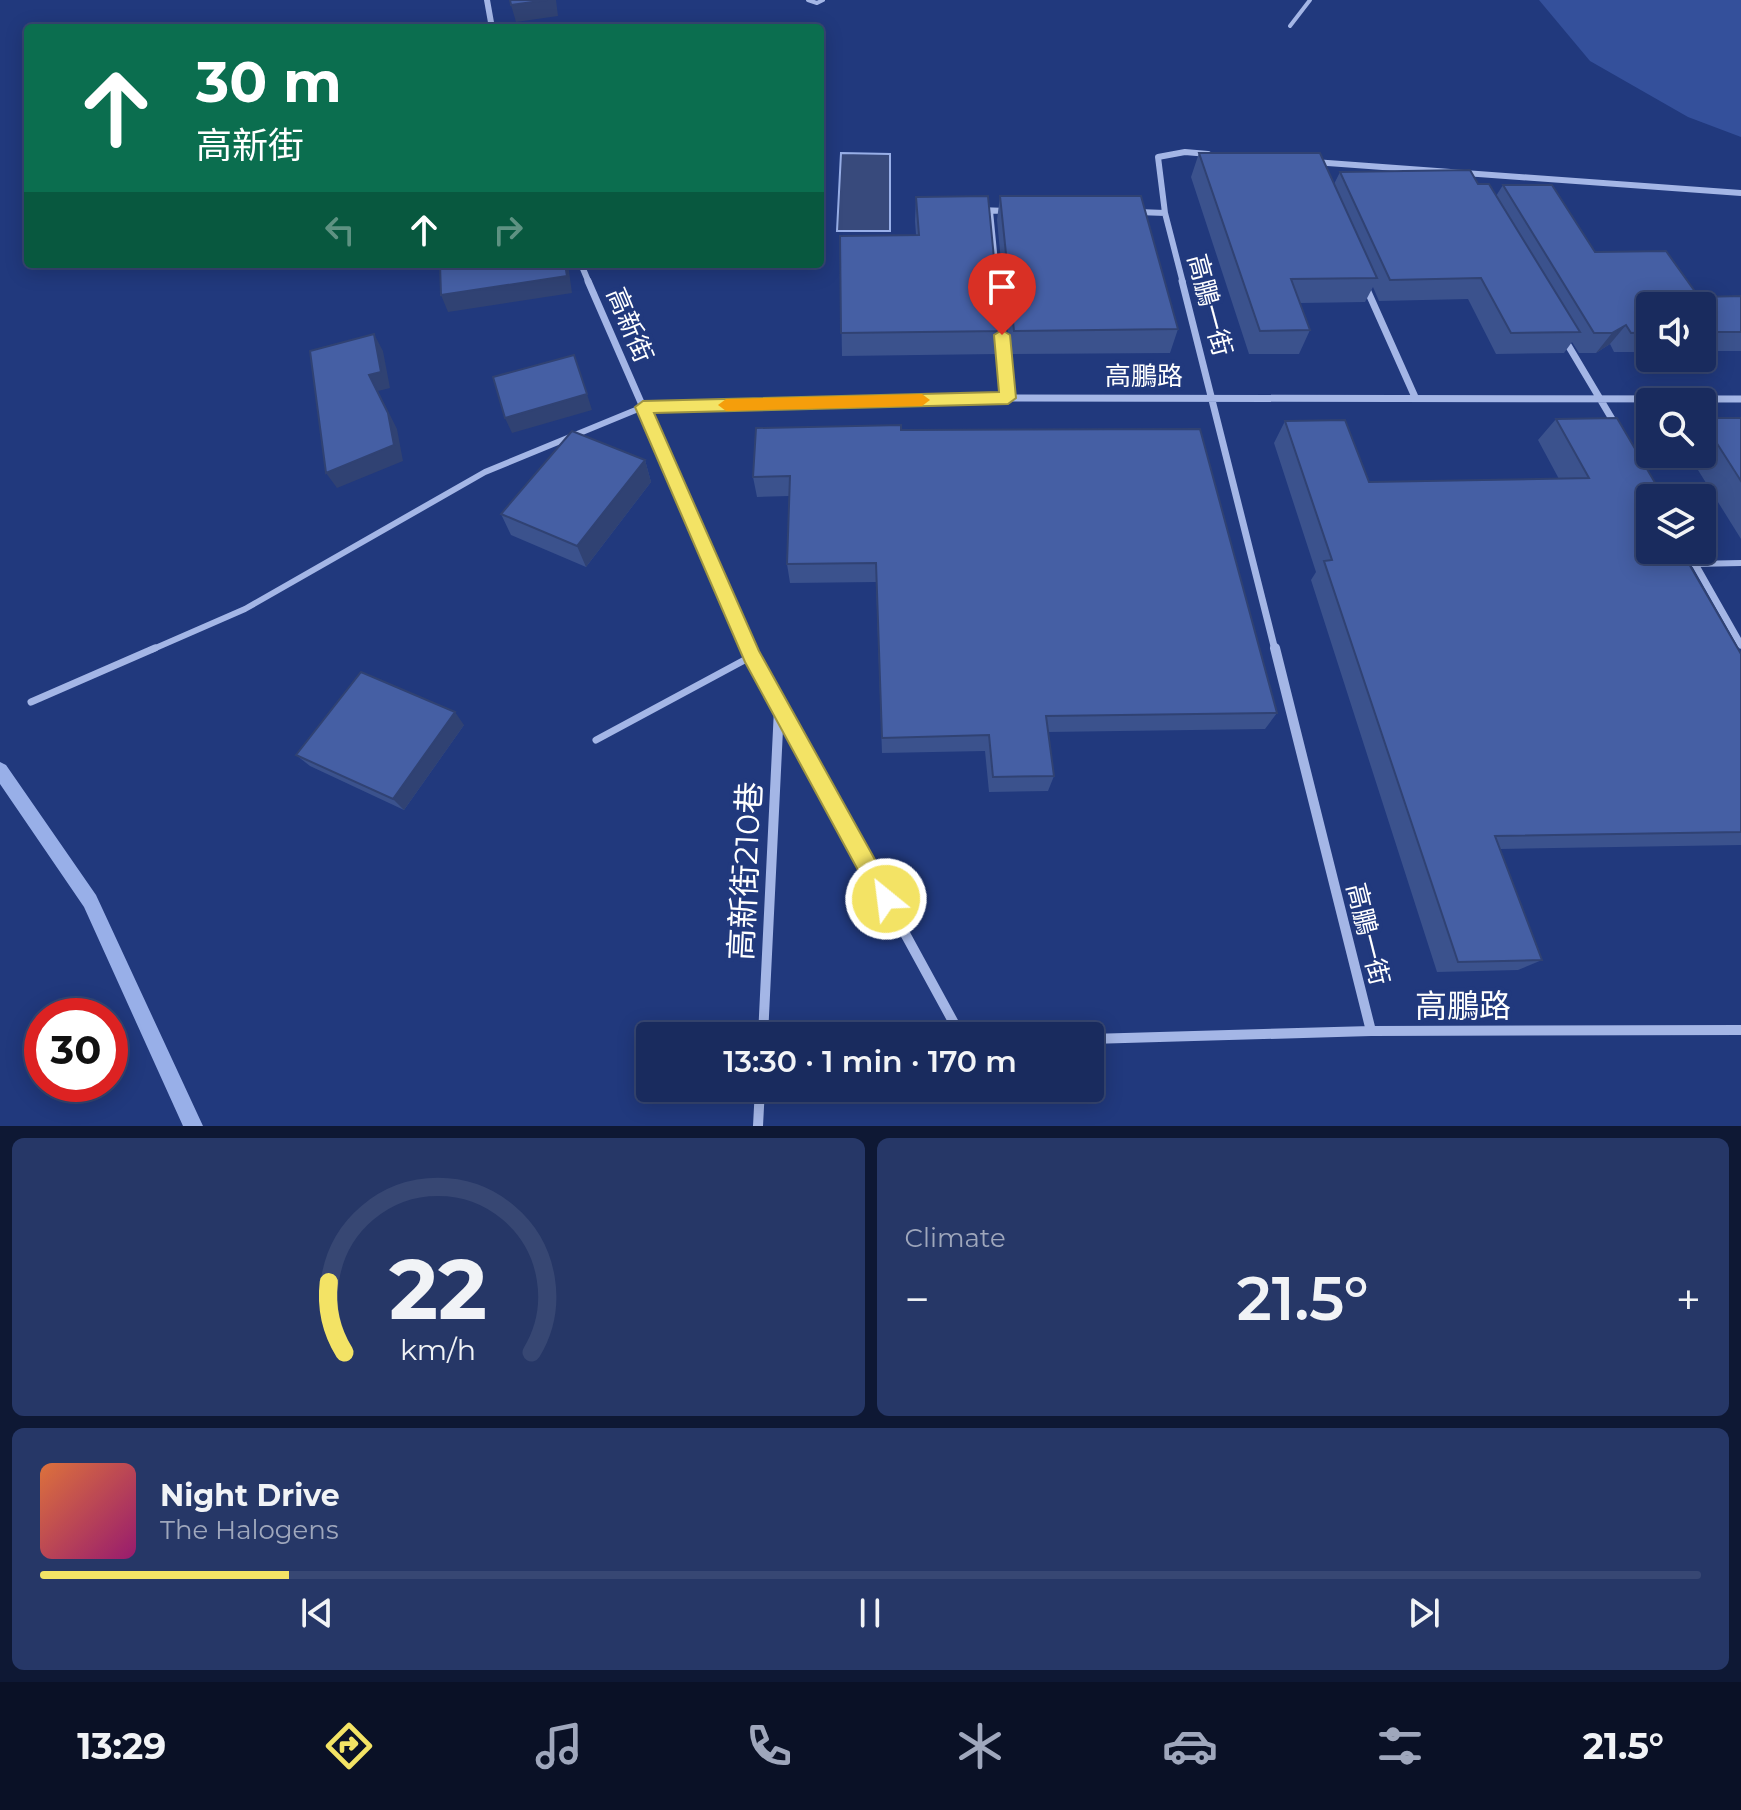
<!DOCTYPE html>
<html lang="en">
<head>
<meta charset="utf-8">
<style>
  :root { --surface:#192b5e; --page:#263767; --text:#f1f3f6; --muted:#9fa7bc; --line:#374773; --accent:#f3e365 }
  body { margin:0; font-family:Montserrat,"Noto Sans TC",sans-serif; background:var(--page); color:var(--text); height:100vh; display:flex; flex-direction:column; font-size:30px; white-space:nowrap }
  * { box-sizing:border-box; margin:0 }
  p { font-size:26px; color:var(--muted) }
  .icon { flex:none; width:44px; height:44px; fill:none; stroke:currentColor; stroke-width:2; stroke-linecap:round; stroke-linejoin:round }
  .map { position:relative; height:1126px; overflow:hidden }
  .panel { display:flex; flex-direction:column; gap:12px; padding:12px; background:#0e1834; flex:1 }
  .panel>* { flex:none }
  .banner { position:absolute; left:24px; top:24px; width:800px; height:244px; border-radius:8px; box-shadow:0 4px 20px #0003,0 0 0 2px var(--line); background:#0b6e4f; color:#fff; overflow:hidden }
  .buttons { position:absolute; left:1636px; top:292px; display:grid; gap:16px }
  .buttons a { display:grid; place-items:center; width:80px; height:80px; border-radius:8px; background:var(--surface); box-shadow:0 4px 20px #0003,0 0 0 2px var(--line); font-size:40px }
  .speed { position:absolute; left:24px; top:998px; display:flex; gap:16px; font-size:40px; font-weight:700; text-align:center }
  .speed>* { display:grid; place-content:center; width:104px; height:104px; border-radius:50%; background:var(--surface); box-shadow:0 4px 20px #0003,0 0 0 2px var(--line); line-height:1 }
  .speed .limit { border:12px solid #d22; background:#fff; color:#111 }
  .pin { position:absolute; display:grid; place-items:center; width:68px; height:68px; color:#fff; margin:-82px -34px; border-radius:50% 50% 50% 0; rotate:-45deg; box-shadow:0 0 8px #0007 }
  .pin .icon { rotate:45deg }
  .me { position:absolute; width:88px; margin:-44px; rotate:331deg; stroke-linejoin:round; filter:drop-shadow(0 0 6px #0008) }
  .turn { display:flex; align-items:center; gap:28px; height:168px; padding:0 40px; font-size:36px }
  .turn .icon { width:104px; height:104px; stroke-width:2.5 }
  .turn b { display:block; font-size:56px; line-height:68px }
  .lanes { display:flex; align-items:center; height:76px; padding:0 40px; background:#0003; justify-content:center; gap:40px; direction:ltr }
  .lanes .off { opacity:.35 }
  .big { font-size:60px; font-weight:600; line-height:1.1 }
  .panel .tile { flex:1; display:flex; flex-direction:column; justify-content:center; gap:12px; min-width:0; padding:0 28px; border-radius:12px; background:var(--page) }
  .panel .dial { align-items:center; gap:0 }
  .dial svg { height:208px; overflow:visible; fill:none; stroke:var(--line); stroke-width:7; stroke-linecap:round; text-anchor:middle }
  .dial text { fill:var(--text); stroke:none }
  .song { display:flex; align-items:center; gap:24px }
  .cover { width:96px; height:96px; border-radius:12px; background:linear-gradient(135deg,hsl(20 70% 55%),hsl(320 70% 35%)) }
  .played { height:8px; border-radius:4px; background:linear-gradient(90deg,var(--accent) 15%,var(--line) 15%) }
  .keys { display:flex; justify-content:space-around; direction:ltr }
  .heat { display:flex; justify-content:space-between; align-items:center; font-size:44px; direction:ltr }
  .panel .tiles { flex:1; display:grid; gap:12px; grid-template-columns:1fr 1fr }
  .tile:last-child { grid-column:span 2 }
  .trip { position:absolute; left:636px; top:1022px; width:468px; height:80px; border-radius:8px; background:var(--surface); box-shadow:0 4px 20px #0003,0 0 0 2px var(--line); font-weight:600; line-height:80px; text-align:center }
  .tabs { display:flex; height:128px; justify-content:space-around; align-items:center; background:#0a1126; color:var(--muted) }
  .tabs .icon { width:56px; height:56px }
  .tabs .selected { color:var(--accent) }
  .tabs b { font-size:36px; color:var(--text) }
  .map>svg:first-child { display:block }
</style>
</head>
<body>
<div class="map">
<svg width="1741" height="1126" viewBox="0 0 1741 1126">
  <rect width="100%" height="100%" fill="#21397d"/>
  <!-- green -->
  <path fill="#34509b" d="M1539 0H1741V137L1688 117 1590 61Z"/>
  <!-- water -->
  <path fill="#384a7c" stroke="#98afe8" stroke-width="2" d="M841 153 890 154V231H837Z"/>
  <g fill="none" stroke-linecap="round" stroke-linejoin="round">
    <!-- stream -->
    <path fill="#98afe8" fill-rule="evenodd" d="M0 762 6 765 96 895 203 1126H183L84 907 0 784Z"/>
    <!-- service-far2 -->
    <path stroke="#a4b6e6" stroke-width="4" d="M808 0 817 3 823 0
      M1290 26 1310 0"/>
    <!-- service-far1 -->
    <path stroke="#a4b6e6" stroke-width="6" d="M1694 564 1741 563
      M151 650 245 609 485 472 643 407"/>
    <!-- service -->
    <path stroke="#a4b6e6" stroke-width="7" d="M31 702 155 648
      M596 740 752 656"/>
    <!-- minor-far2 -->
    <path stroke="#a4b6e6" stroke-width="6" d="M487 0 492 28
      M1314 162 1741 193
      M978 210 1008 211
      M990 211 997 283
      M1138 212 1165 213
      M581 264 589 283
      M1183 283 1165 213 1158 157 1185 152 1208 154"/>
    <!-- minor-far1 -->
    <path stroke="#a4b6e6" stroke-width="7" d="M588 281 749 650
      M997 281 1008 398
      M1182 281 1275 650
      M1365 285 1415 397
      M1565 340 1615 424
      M643 407 989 398 1741 399
      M1687 550 1741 645"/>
    <!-- minor -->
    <path stroke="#a4b6e6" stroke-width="10" d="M749 648 961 1036
      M1275 648 1371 1031
      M763 1036 779 709
      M1090 1039 1371 1031 1741 1030
      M758 1126 760 1088"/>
  </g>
  <!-- wall -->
  <path fill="#3b528d" d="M1199 153 1334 184 1340 172 1478 184 1496 196 1503 185 1595 252 1699 297 1741 296V351H1702V306H1650V352H1614L1610 344 1596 353H1579L1572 342 1564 353 1496 354 1468 299 1379 301 1373 287 1365 302 1300 303 1310 330 1299 354H1249L1191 177Z
    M1000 196 1178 329 1170 353 1010 354 997 220Z
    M916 197 1001 331 997 354 842 356 840 236 916 235 915 221Z
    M1702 418H1741V539L1688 454H1702Z
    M1556 419 1650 498 1741 654V845L1500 849 1542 960 1518 970 1437 972 1311 580 1316 572 1274 443 1285 421 1369 482 1559 479 1538 440Z
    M901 430 1277 713 1265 729 1048 732 1054 776 1048 791 989 792 985 751 882 753 876 582 790 583 787 564 789 496 757 497 753 477Z
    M645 460 651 482 586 567 511 535 501 514Z
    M464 725 404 810 310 766 296 755Z"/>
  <!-- shaded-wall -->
  <path fill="#304273" d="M547 0H556L558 16 516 22 511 5Z
    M565 264H568L572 293 448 312 441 295Z
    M1626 325 1610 344 1596 353 1612 333Z
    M374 334 383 351 390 388 378 391 397 429 403 461 337 488 326 473 369 375Z
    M587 394 592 410 512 433 505 418Z
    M645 460 651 482 586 567 577 546Z
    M455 712 464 725 404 810 393 799Z"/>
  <!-- building -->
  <path fill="#455fa4" stroke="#304273" stroke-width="2" d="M510 0H547L511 5Z
    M1199 153H1320L1377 278 1291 279 1310 330 1260 331Z
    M1470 170 1478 184H1489L1580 332 1511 333 1481 278 1390 280 1340 172Z
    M1503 185H1552L1595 252 1666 251 1699 297 1741 296V332H1702V306H1650V332L1631 333 1626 325 1612 333H1594Z
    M988 196 1001 331 841 333 840 236 919 235 916 197Z
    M1000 196H1141L1178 329 1014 331Z
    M440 264H565L567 276 441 295Z
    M374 334 381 372 369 375 388 413 394 445 326 473 310 351Z
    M574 355 587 394 505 418 493 377Z
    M1617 418 1664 498H1650V550H1681L1741 654V832L1495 836 1542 960 1458 962 1324 561 1332 560 1285 421 1345 420 1369 482 1589 478 1556 419Z
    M1702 418H1741V481L1702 420Z
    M901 425V430L1200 429 1277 713 1046 716 1054 776 993 777 989 735 882 738 876 563 787 564 790 476 753 477 756 428Z
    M572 431 645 460 577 546 501 514Z
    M361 672 455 712 393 799 296 755Z"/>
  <!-- route -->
  <path fill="#f3e365" stroke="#9e9442" stroke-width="2" d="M1002 330 1010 335 1016 398 1008 404 654 413 759 651 893 892 897 899 893 907 886 911 878 907 745 662 635 407 643 401 999 392 994 335Z"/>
  <!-- slow -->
  <path fill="#f59e0b" d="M922 394 930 400 922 406 726 411 718 405 726 399Z"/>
  <g text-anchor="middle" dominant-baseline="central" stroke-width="8" stroke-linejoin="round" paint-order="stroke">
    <!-- street labels -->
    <g font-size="26" fill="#fff" stroke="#21397d">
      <text transform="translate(1210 305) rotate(75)">高鵬一街</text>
      <text transform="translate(630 325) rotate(67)">高新街</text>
      <text x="1144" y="376">高鵬路</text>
      <text transform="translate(1368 934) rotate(76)">高鵬一街</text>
    </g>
    <!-- near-street labels -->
    <g font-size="32" fill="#fff" stroke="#21397d">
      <text transform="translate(745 871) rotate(-87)">高新街210巷</text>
      <text x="1463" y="1005">高鵬路</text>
    </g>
  </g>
</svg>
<div class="buttons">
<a><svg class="icon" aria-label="sound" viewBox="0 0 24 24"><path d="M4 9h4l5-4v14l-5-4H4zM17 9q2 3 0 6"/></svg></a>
<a><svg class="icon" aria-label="search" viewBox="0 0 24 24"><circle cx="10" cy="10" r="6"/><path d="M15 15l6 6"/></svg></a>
<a><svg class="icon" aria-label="layers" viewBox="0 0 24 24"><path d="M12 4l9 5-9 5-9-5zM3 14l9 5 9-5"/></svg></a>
</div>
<div class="speed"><div class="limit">30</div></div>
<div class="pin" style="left:1002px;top:335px;background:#d93025"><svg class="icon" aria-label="arrive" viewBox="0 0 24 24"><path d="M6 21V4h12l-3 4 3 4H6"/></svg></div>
<svg class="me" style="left:886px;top:899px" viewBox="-20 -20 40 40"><circle r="17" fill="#f3e365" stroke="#fff" stroke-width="3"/><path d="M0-11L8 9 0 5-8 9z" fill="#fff"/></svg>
<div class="trip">13:30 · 1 min · 170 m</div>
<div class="banner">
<div class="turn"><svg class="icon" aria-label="ahead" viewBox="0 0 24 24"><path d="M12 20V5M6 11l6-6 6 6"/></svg><div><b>30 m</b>高新街</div></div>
<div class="lanes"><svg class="icon off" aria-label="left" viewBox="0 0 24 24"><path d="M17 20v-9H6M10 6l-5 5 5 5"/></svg><svg class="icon" aria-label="ahead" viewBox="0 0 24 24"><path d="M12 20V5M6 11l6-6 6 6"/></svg><svg class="icon off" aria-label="right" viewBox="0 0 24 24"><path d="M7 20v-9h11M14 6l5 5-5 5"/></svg></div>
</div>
</div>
<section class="panel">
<div class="tiles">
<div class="tile dial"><svg viewBox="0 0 100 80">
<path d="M14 69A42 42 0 1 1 86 69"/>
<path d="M14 69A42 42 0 0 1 8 42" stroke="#f3e365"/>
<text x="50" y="56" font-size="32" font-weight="700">22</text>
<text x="50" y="72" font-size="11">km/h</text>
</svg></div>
<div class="tile"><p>Climate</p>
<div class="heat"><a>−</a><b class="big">21.5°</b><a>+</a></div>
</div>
<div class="tile">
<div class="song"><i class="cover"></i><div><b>Night Drive</b><p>The Halogens</p></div></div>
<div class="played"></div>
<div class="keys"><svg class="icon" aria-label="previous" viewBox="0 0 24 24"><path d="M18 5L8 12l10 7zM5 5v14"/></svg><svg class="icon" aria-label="pause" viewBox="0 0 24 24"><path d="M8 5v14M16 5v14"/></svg><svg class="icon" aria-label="next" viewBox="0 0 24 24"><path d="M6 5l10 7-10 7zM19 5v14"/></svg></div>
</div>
</div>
</section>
<nav class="tabs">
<b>13:29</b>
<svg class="icon selected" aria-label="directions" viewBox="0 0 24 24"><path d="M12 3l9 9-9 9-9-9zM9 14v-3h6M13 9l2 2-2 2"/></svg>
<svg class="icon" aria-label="music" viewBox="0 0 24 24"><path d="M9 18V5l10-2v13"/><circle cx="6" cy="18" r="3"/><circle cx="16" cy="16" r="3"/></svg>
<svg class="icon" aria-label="phone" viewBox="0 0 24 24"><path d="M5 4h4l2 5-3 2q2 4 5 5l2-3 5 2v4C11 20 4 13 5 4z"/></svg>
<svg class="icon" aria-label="climate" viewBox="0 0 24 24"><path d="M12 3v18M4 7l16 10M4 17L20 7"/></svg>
<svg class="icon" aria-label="car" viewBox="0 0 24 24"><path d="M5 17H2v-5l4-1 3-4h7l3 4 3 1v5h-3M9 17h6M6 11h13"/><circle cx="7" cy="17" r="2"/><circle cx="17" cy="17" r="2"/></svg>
<svg class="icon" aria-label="filters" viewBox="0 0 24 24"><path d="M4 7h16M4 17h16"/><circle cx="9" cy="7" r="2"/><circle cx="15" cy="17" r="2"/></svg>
<b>21.5°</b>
</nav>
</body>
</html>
